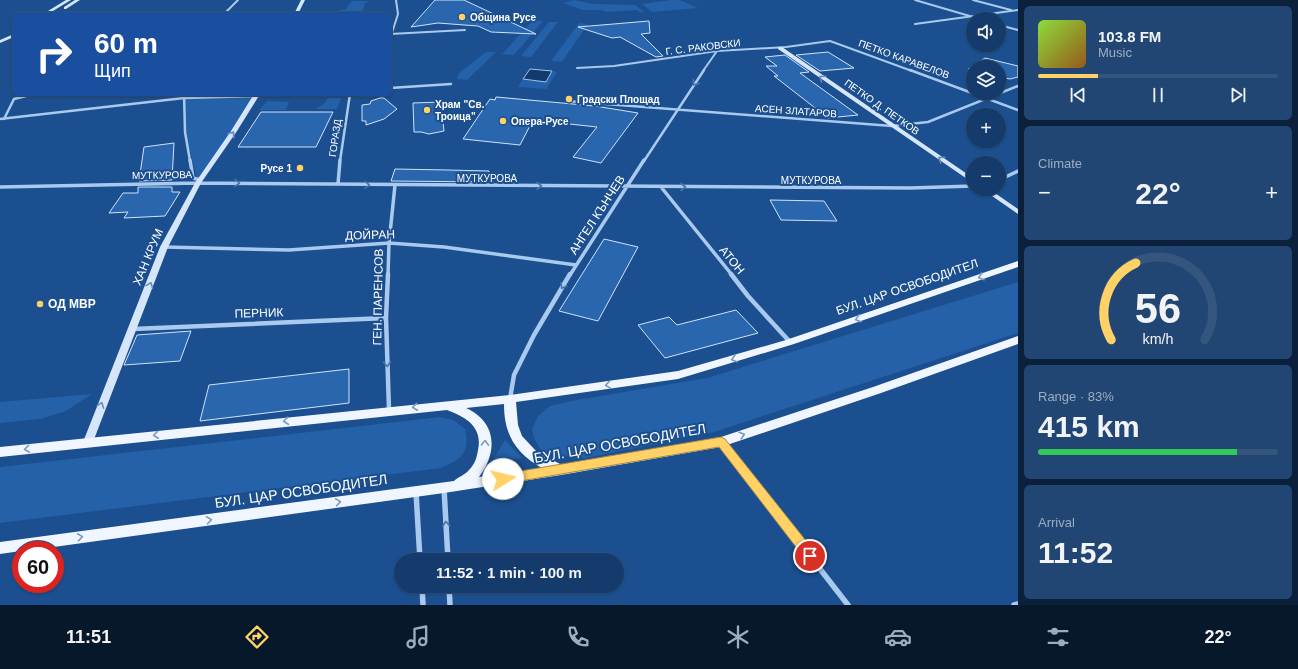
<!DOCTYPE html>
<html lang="en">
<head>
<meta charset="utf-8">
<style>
  :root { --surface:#143b6b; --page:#214673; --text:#f1f3f6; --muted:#9dadc1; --line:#33557e; --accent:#ffd166 }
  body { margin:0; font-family:Arial,sans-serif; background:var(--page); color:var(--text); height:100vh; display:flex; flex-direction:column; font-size:15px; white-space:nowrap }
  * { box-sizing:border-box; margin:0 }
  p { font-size:13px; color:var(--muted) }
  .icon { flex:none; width:22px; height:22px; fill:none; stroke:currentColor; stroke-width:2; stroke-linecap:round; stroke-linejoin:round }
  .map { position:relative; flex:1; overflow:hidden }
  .panel { display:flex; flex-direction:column; gap:6px; padding:6px; background:#0b203b; width:280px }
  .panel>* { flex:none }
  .top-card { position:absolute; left:12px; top:12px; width:380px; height:84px; border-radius:6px; box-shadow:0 1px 3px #0004,0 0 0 1px var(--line); background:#1a4fa0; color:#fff; overflow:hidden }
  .tools { position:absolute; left:966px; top:12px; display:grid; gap:8px }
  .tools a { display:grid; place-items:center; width:40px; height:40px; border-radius:50%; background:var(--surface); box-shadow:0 1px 3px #0004,0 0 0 1px var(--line); font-size:20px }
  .speed { position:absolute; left:12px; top:541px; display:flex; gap:8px; font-size:20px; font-weight:700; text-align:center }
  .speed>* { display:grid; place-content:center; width:52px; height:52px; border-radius:50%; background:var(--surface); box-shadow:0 1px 3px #0004,0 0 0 1px var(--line); line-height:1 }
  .speed .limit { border:6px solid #d22; background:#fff; color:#111 }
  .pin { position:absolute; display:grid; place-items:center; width:34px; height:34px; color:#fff; margin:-17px; border:2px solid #fff; border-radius:50%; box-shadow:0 1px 4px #0007 }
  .me { position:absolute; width:44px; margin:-22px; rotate:81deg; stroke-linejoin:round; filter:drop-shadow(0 0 3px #0008) }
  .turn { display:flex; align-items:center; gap:14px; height:84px; padding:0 16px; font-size:18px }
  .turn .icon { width:52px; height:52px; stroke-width:2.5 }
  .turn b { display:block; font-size:28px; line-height:34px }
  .big { font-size:30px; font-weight:800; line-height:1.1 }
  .panel .card { flex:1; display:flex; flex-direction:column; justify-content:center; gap:6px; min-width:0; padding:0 14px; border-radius:6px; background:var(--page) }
  .panel .dial { align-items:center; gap:0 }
  .dial svg { height:104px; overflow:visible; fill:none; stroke:var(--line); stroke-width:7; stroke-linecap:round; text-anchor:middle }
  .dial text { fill:var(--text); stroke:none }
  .song { display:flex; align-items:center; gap:12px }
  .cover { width:48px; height:48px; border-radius:6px; background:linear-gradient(135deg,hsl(90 70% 55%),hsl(30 70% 35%)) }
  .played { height:4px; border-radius:2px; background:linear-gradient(90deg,var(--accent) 25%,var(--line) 25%) }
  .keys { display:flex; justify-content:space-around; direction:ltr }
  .heat { display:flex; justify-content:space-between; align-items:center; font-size:22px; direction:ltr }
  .charge { height:6px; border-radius:3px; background:linear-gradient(90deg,#34c759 83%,var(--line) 0) }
  .trip { position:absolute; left:394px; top:553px; width:230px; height:40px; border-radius:20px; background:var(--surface); box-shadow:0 1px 3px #0004,0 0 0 1px var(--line); font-weight:800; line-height:40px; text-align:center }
  .tabs { display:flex; height:64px; justify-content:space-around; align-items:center; background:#08182b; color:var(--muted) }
  .tabs .icon { width:28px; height:28px }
  .tabs .current { color:var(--accent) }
  .tabs b { font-size:18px; color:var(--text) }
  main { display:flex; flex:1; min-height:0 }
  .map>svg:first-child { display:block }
</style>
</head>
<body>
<main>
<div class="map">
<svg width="1018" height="605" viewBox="0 0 1018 605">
  <rect width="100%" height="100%" fill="#1b4f8f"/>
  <!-- green -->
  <path fill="#2461a8" d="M574 0 593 4 635 5 644 12H640L637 10 606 12 601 10H583L563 3Z
    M671 0H680L698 8 652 12 642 4Z
    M352 1H369L365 3 363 11H381L380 13 338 14 340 10H345Z
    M533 20 543 21 514 55 502 54Z
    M549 22H558L531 57 521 56Z
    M579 23 588 24 562 62 551 61Z
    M486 52H496L467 80 457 79 459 73Z
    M552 71 557 72 546 89 518 87 523 79 546 82Z
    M256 95 198 183 185 132 184 98Z
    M328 98H341L337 109H316L319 106 323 105Z
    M267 101 289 102 286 110H259Z
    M1018 282V333L714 432 586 458 553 455 541 450 534 438 532 429 538 416 550 406 571 401 707 378Z
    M92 394 66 411 40 419 0 423V402Z
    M440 417 453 420 465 429C470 454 462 459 441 468L0 523V467Z
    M505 440 522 458 491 463Z"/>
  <!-- water -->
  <path fill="#123a6d" stroke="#9cc4f0" d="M530 69 552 71 546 82 523 79Z"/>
  <!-- building -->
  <path fill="#2a66ad" stroke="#cfe3fa" d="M435 0H464L536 34 491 32 478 26 438 23 411 27Z
    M649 21 650 33 641 34 663 56 656 57 620 37 612 38 578 27Z
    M828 52 854 68 820 71 796 55Z
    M785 55 809 72 800 73 858 115 828 118 774 76H778L766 66H777L765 57Z
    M985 58 1018 66V77L1010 79 999 77V67H973V70L968 69Z
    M496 97 595 106 638 113 601 163 573 157 597 127 533 120 520 145 463 139 490 99 495 100Z
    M380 98H384L397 109 384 119 366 125V121H362V105L370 104 371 101Z
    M441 102 444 131 429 134 421 132H414L413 103Z
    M261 112H333L316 147H238Z
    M174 143 172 180 139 181 144 147Z
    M395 169 448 170 489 171 487 182 391 181Z
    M138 187H172V192H180L165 216 124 218 128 212 109 213 123 193H138Z
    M770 200 824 201 837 221 781 220Z
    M604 239 638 247 598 321 559 311Z
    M736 310 758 333 665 358 638 325 669 317 677 325Z
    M191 331 180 361 124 365 137 335Z
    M349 369V403L200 421 209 385Z"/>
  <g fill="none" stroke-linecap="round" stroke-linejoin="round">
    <!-- street-far4 -->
    <path stroke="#a9c9ee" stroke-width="2" d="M915 0 980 19
      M973 0 1011 10
      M224 14 238 0
      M915 24 1018 10
      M999 25 1018 30
      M390 34 465 30
      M390 39 398 14 396 0
      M577 68 614 66 717 51 786 47 830 41 912 71
      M703 71 717 51"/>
    <!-- street-far3 -->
    <path stroke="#a9c9ee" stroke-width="2.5" d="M910 70 1018 110
      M390 88 451 84
      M184 94 185 132 190 161
      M567 101 892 126 928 122 1018 86
      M0 119 184 98 330 94
      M4 119 14 99 34 94
      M340 161 350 94
      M644 161 704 70"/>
    <!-- street-far2 -->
    <path stroke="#a9c9ee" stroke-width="3.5" d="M190 160 193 178 200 180
      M999 180 1018 171
      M338 184 340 160
      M0 187 198 183 910 188 973 186
      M661 187 732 275
      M164 247 289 250 389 243 444 247 576 265
      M388 275 389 243 395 185
      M570 275 644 160"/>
    <!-- street-far1 -->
    <path stroke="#a9c9ee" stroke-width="4.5" d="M388 274 386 318 389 410
      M731 274 748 296 790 342
      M133 329 386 318
      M510 399 514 375 534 335 570 274"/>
    <!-- street -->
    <path stroke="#a9c9ee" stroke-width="5.5" d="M722 443 848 605
      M444 488 448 560
      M416 492 420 560
      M422 586 423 605
      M449 586 450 605
      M1014 605 1018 604"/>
    <!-- secondary -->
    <path fill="#d6e6fa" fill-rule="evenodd" d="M66 0H71L48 14H43Z
      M75 0H80L66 9H64V7Z
      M301 0H305L298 14H294Z
      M14 34V37L0 43V40Z
      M778 47H782L973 178V183L778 49Z
      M254 94H260L237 131 201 183 168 247 93 442 92 445 88 446 84 445 83 442 160 247 195 183 231 131Z
      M982 189H989L1018 209V214Z"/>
    <!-- primary -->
    <path fill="#f0f6ff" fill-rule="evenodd" d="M1018 261V267L794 344 678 379 516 402 518 425 522 436 537 452 562 465 721 437 873 387 1018 336V344L881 393 721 447 561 475 444 493 32 550H21V551L0 554V542L454 481C458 477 465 475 469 470 475 464 477 457 478 450 483 427 466 417 447 410L0 457V447L510 395 678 371 786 340ZM504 404C504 434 515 453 542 468L479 477C498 452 497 422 466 408Z"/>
  </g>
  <!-- one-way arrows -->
  <defs><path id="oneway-chevron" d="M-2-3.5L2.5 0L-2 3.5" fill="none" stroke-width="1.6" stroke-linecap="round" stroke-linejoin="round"/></defs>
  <g stroke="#668bba">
    <use href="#oneway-chevron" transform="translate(822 78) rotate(-145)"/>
    <use href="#oneway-chevron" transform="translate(232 134) rotate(-56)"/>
    <use href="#oneway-chevron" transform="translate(941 159) rotate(-146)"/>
    <use href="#oneway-chevron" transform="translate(150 285) rotate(-69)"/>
    <use href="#oneway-chevron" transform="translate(101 405) rotate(-69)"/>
  </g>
  <g stroke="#4674ac">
    <use href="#oneway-chevron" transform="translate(695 83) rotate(125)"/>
    <use href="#oneway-chevron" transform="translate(237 183) rotate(1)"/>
    <use href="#oneway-chevron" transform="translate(367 185) rotate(1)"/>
    <use href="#oneway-chevron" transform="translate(539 186)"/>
    <use href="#oneway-chevron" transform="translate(683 187)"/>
    <use href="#oneway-chevron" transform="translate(563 286) rotate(121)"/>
    <use href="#oneway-chevron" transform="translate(387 364) rotate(88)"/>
    <use href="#oneway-chevron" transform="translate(446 524) rotate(-93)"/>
  </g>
  <g stroke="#7b9ac1">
    <use href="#oneway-chevron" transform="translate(981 277) rotate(161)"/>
    <use href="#oneway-chevron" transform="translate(858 319) rotate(161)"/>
    <use href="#oneway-chevron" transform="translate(734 359) rotate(164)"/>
    <use href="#oneway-chevron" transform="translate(608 385) rotate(172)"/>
    <use href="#oneway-chevron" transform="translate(415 407) rotate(174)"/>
    <use href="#oneway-chevron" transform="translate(286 421) rotate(174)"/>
    <use href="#oneway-chevron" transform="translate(156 435) rotate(174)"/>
    <use href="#oneway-chevron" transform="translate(742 435) rotate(-18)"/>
    <use href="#oneway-chevron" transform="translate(485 443) rotate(-89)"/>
    <use href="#oneway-chevron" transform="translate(27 449) rotate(174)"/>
    <use href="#oneway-chevron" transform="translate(338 502) rotate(-8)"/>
    <use href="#oneway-chevron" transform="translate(209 520) rotate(-8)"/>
    <use href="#oneway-chevron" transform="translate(80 537) rotate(-8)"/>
  </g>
  <!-- route -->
  <path fill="#ffd166" stroke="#a68842" d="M721 437 725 439 815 552 817 556 815 560 810 562 806 560 719 447 503 484 498 482 497 479 498 475 503 474Z"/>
  <!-- markers -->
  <g fill="#ffd166" stroke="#1b4f8f" stroke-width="1.5">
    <circle cx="462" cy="17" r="4"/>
    <circle cx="569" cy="99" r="4"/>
    <circle cx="427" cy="110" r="4"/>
    <circle cx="503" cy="121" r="4"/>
    <circle cx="300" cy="168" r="4"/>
    <circle cx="40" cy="304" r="4"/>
  </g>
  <g text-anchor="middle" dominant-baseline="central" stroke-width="4" stroke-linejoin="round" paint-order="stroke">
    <!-- far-poi labels -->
    <g font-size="10" font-weight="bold" fill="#fff" stroke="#1b4f8f" text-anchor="start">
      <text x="470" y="17">Община Русе</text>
      <text x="577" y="99">Градски Площад</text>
      <text x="435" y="104">Храм "Св.<tspan x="435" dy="12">Троица"</tspan></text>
      <text x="511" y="121">Опера-Русе</text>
      <text x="292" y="168" text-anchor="end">Русе 1</text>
    </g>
    <!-- far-street labels -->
    <g font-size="10" fill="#fff" stroke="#1b4f8f">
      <text transform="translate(703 47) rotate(-7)">Г. С. РАКОВСКИ</text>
      <text transform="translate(904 59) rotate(20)">ПЕТКО КАРАВЕЛОВ</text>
      <text transform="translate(882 107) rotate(35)">ПЕТКО Д. ПЕТКОВ</text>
      <text transform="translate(796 111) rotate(4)">АСЕН ЗЛАТАРОВ</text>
      <text transform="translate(335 138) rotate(-82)">ГОРАЗД</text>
      <text transform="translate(162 175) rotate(-1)">МУТКУРОВА</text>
      <text x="487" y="178">МУТКУРОВА</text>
      <text x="811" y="180">МУТКУРОВА</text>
    </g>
    <!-- street labels -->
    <g font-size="12" fill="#fff" stroke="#1b4f8f">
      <text transform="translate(597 215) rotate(-57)">АНГЕЛ КЪНЧЕВ</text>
      <text transform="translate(370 235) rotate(-2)">ДОЙРАН</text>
      <text transform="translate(148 257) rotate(-67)">ХАН КРУМ</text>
      <text transform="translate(732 260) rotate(51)">АТОН</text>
      <text transform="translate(907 287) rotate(-19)">БУЛ. ЦАР ОСВОБОДИТЕЛ</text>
      <text transform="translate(378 297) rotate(-89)">ГЕН. ПАРЕНСОВ</text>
      <text transform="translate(259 313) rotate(-2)">ПЕРНИК</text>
    </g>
    <!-- poi labels -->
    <g font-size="12" font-weight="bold" fill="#fff" stroke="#1b4f8f" text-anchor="start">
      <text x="48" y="304">ОД МВР</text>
    </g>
    <!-- near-street labels -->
    <g font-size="14" fill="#fff" stroke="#1b4f8f">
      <text transform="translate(620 443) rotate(-10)">БУЛ. ЦАР ОСВОБОДИТЕЛ</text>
      <text transform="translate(301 491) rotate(-8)">БУЛ. ЦАР ОСВОБОДИТЕЛ</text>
    </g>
  </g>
</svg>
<div class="tools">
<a><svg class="icon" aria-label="sound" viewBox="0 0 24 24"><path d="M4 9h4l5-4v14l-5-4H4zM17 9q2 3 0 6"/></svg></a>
<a><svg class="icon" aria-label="layers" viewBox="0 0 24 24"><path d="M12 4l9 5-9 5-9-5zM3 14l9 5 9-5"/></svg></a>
<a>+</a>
<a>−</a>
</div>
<div class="speed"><div class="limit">60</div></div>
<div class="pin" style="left:810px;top:556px;background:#d93025"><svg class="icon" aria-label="arrive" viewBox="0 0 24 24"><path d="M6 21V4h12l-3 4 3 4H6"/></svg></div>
<svg class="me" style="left:503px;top:479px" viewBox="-20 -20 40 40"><circle r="19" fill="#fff"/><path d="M0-13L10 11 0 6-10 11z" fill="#ffd166"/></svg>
<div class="trip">11:52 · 1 min · 100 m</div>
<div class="top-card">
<div class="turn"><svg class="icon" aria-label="right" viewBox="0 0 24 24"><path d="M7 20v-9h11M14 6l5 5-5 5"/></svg><div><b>60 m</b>Щип</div></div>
</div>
</div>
<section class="panel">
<div class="card">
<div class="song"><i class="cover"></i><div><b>103.8 FM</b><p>Music</p></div></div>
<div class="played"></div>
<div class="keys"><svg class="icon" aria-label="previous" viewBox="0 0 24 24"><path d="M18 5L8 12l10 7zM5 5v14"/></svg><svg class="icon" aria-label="pause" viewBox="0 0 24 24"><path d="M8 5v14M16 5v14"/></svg><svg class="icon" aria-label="next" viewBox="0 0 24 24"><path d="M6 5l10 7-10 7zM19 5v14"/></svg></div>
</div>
<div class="card"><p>Climate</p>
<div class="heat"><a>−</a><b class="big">22°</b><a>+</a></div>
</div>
<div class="card dial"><svg viewBox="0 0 100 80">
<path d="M14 69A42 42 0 1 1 86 69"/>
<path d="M14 69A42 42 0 0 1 33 10" stroke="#ffd166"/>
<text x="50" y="56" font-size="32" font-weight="700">56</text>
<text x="50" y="72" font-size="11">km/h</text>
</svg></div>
<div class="card"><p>Range · 83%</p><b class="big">415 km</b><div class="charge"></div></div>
<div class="card"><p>Arrival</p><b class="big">11:52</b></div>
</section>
</main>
<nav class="tabs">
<b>11:51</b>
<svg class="icon current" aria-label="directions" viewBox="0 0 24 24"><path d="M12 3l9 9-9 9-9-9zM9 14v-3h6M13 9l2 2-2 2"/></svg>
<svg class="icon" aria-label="music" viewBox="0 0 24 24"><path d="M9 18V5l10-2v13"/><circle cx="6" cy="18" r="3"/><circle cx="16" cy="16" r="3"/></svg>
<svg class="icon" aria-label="phone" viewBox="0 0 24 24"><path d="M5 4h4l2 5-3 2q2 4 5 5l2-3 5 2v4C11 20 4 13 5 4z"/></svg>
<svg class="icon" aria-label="climate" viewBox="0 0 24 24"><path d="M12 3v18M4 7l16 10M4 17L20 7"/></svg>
<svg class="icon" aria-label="car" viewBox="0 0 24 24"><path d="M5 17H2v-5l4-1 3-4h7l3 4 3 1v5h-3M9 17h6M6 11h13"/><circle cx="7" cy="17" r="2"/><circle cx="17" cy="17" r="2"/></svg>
<svg class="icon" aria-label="filters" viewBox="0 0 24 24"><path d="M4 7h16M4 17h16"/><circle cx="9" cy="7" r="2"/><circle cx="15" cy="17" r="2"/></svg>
<b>22°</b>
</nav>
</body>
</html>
